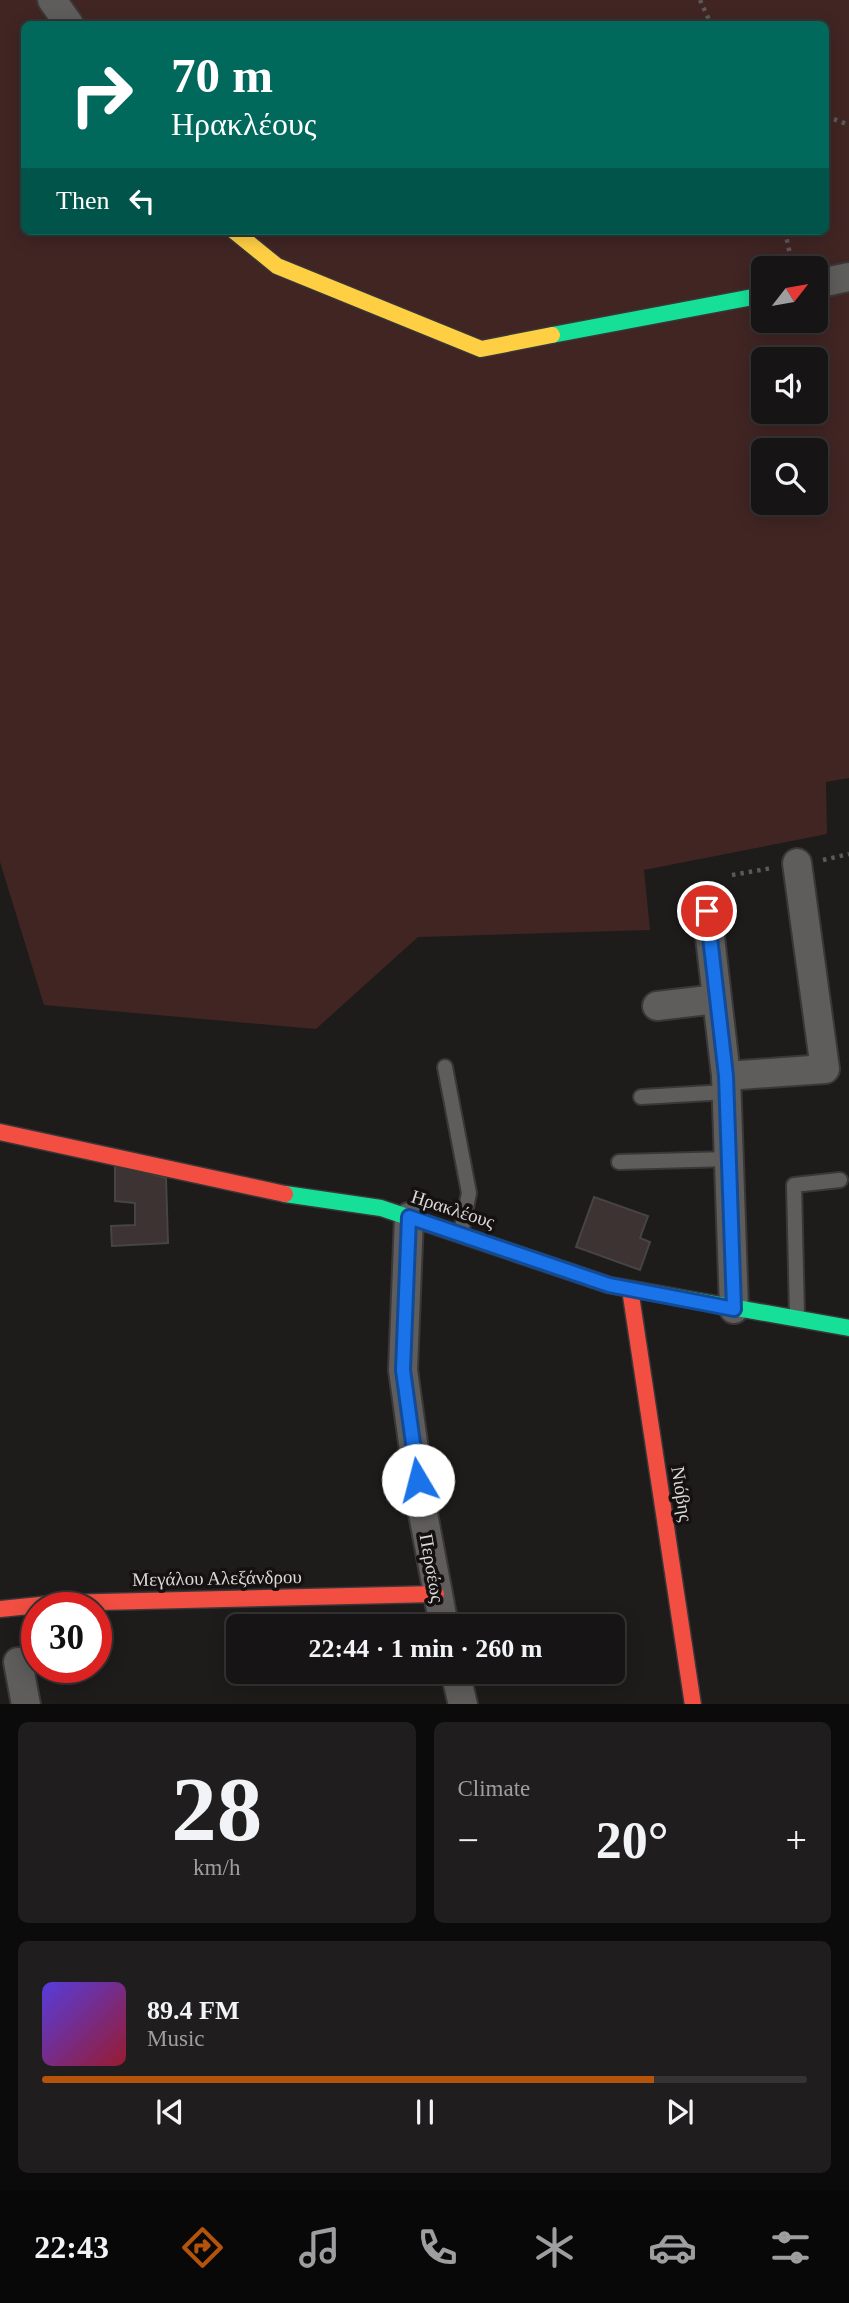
<!DOCTYPE html>
<html lang="en">
<head>
<meta charset="utf-8">
<style>
  :root { --surface:#161414; --page:#1f1d1d; --text:#f1f3f6; --muted:#9e9ea0; --line:#353334; --accent:#b45309 }
  body { margin:0; font-family:Georgia,serif; background:var(--page); color:var(--text); height:100vh; display:flex; flex-direction:column; font-size:26px; white-space:nowrap }
  * { box-sizing:border-box; margin:0 }
  p { font-size:23px; color:var(--muted) }
  .icon { flex:none; width:38px; height:38px; fill:none; stroke:currentColor; stroke-width:2; stroke-linecap:round; stroke-linejoin:round }
  .map { position:relative; height:1704px; overflow:hidden }
  .panel { display:flex; flex-direction:column; gap:18px; padding:18px; background:#0c0b0b; flex:1 }
  .panel>* { flex:none }
  .banner { position:absolute; left:21px; top:21px; width:808px; height:214px; border-radius:10px; box-shadow:0 4px 18px #0003,0 0 0 2px var(--line); background:#00695c; color:#fff; overflow:hidden }
  .needle { width:46px; rotate:59deg }
  .controls { position:absolute; left:751px; top:256px; display:grid; gap:14px }
  .controls a { display:grid; place-items:center; width:77px; height:77px; border-radius:10px; background:var(--surface); box-shadow:0 4px 18px #0003,0 0 0 2px var(--line); font-size:35px }
  .speed { position:absolute; left:21px; top:1592px; display:flex; gap:14px; font-size:35px; font-weight:700; text-align:center }
  .speed>* { display:grid; place-content:center; width:91px; height:91px; border-radius:50%; background:var(--surface); box-shadow:0 4px 18px #0003,0 0 0 2px var(--line); line-height:1 }
  .speed .limit { border:10px solid #d22; background:#fff; color:#111 }
  .pin { position:absolute; display:grid; place-items:center; width:60px; height:60px; color:#fff; margin:-30px; border:4px solid #fff; border-radius:50%; box-shadow:0 2px 7px #0007 }
  .me { position:absolute; width:77px; margin:-38px; rotate:352deg; stroke-linejoin:round; filter:drop-shadow(0 0 5px #0008) }
  .turn { display:flex; align-items:center; gap:24px; height:147px; padding:0 35px; font-size:32px }
  .turn .icon { width:91px; height:91px; stroke-width:2.5 }
  .turn b { display:block; font-size:49px; line-height:60px }
  .then { display:flex; align-items:center; height:66px; padding:0 35px; background:#0003; gap:14px; font-size:26px }
  .big { font-size:52px; font-weight:800; line-height:1.1 }
  .panel .widget { flex:1; display:flex; flex-direction:column; justify-content:center; gap:10px; min-width:0; padding:0 24px; border-radius:10px; background:var(--page) }
  .panel .dial { align-items:center; gap:0 }
  .dial b { font-size:91px; line-height:1 }
  .song { display:flex; align-items:center; gap:21px }
  .cover { width:84px; height:84px; border-radius:10px; background:linear-gradient(135deg,hsl(250 70% 55%),hsl(350 70% 35%)) }
  .played { height:7px; border-radius:4px; background:linear-gradient(90deg,var(--accent) 80%,var(--line) 80%) }
  .keys { display:flex; justify-content:space-around; direction:ltr }
  .heat { display:flex; justify-content:space-between; align-items:center; font-size:38px; direction:ltr }
  .panel .tiles { flex:1; display:grid; gap:18px; grid-template-columns:1fr 1fr }
  .widget:last-child { grid-column:span 2 }
  .trip { position:absolute; left:226px; top:1614px; width:399px; height:70px; border-radius:10px; background:var(--surface); box-shadow:0 4px 18px #0003,0 0 0 2px var(--line); font-weight:800; line-height:70px; text-align:center }
  .menu { display:flex; height:112px; justify-content:space-around; align-items:center; background:#090808; color:var(--muted) }
  .menu .icon { width:49px; height:49px }
  .menu .current { color:var(--accent) }
  .menu b { font-size:32px; color:var(--text) }
  .map>svg:first-child { display:block }
</style>
</head>
<body>
<div class="map">
<svg width="849" height="1705" viewBox="0 0 849 1705">
  <rect width="100%" height="100%" fill="#1e1b1b"/>
  <!-- green -->
  <path fill="#402523" fill-rule="evenodd" d="M0 0H849V778L826 782 827 834 644 870 650 930 418 937 316 1029 44 1005 0 862ZM24 24H826V231H24ZM763 268H816V320H763ZM763 359H816V411H763ZM763 450H816V502H763Z"/>
  <!-- building -->
  <path fill="#3d3332" stroke="#474444" stroke-width="2" d="M115 1164 166 1178 168 1243 112 1246 111 1226 135 1225V1203L115 1201Z
    M594 1197 648 1216 640 1238 650 1242 640 1270 576 1247Z"/>
  <g fill="none" stroke-linecap="round" stroke-linejoin="round">
    <defs>
      <path id="lane" d="M445 1067 469 1193 461 1233
        M641 1097 727 1092
        M619 1162 729 1159
        M797 1316 794 1185 840 1180"/>
      <path id="street" d="M52 0 69 24
        M816 284 849 277
        M707 911 726 1076 734 1309
        M657 1006 717 999
        M726 1076 825 1069 797 863
        M409 1217 403 1370 422 1508 444 1626
        M18 1662 26 1705
        M455 1671 463 1705"/>
      <path id="fast" d="M552 335 763 295
        M285 1194 381 1208 609 1285 849 1328"/>
      <path id="slow" d="M234 231 277 266 481 349 552 335"/>
      <path id="jam" d="M0 1132 285 1194
        M630 1289 693 1705
        M0 1609 59 1603 436 1594"/>
    </defs>
    <!-- lane casing -->
    <use href="#lane" stroke="#393737" stroke-width="18"/>
    <!-- street casing -->
    <use href="#street" stroke="#393737" stroke-width="32"/>
    <!-- fast casing -->
    <use href="#fast" stroke="#393737" stroke-width="19"/>
    <!-- slow casing -->
    <use href="#slow" stroke="#393737" stroke-width="19"/>
    <!-- jam casing -->
    <use href="#jam" stroke="#393737" stroke-width="19"/>
    <!-- path -->
    <path stroke="#5a5858" stroke-width="4.5" stroke-dasharray="3.5 5" stroke-linecap="butt" d="M700 0 711 24
      M826 116 849 125
      M785 231 793 268
      M823 860 849 854
      M732 875 772 868"/>
    <!-- lane -->
    <use href="#lane" stroke="#5f5c5c" stroke-width="14"/>
    <!-- street -->
    <use href="#street" stroke="#5f5c5c" stroke-width="28"/>
    <!-- fast -->
    <use href="#fast" stroke="#16e098" stroke-width="16"/>
    <!-- slow -->
    <use href="#slow" stroke="#ffcf43" stroke-width="16"/>
    <!-- jam -->
    <use href="#jam" stroke="#f24e42" stroke-width="16"/>
  </g>
  <g fill="none" stroke-linecap="round" stroke-linejoin="round">
    <defs>
      <path id="route" d="M418 1480 403 1370 409 1217 609 1285 734 1309 726 1076 707 911"/>
    </defs>
    <!-- route casing -->
    <use href="#route" stroke="#114b97" stroke-width="18"/>
    <!-- route -->
    <use href="#route" stroke="#1a73e8" stroke-width="12"/>
  </g>
  <g text-anchor="middle" dominant-baseline="central" stroke-width="7" stroke-linejoin="round" paint-order="stroke">
    <!-- street labels -->
    <g font-size="19" fill="#dbd8d8" stroke="#151111">
      <text transform="translate(453 1209) rotate(18)">Ηρακλέους</text>
      <text transform="translate(682 1494) rotate(81)">Νιόβης</text>
      <text transform="translate(432 1568) rotate(80)">Περσέως</text>
      <text transform="translate(217 1578) rotate(-1)">Μεγάλου Αλεξάνδρου</text>
    </g>
  </g>
</svg>
<div class="controls">
<a><svg class="needle" viewBox="-14 -14 28 28"><path d="M0-13l5 13h-10z" fill="#e53935"/><path d="M0 13l5-13h-10z" fill="#9e9ea0"/></svg></a>
<a><svg class="icon" aria-label="sound" viewBox="0 0 24 24"><path d="M4 9h4l5-4v14l-5-4H4zM17 9q2 3 0 6"/></svg></a>
<a><svg class="icon" aria-label="search" viewBox="0 0 24 24"><circle cx="10" cy="10" r="6"/><path d="M15 15l6 6"/></svg></a>
</div>
<div class="speed"><div class="limit">30</div></div>
<div class="pin" style="left:707px;top:911px;background:#d93025"><svg class="icon" aria-label="arrive" viewBox="0 0 24 24"><path d="M6 21V4h12l-3 4 3 4H6"/></svg></div>
<svg class="me" style="left:418px;top:1480px" viewBox="-20 -20 40 40"><circle r="19" fill="#fff"/><path d="M0-13L10 11 0 6-10 11z" fill="#1a73e8"/></svg>
<div class="trip">22:44 · 1 min · 260 m</div>
<div class="banner">
<div class="turn"><svg class="icon" aria-label="right" viewBox="0 0 24 24"><path d="M7 20v-9h11M14 6l5 5-5 5"/></svg><div><b>70 m</b>Ηρακλέους</div></div>
<div class="then">Then<svg class="icon" aria-label="left" viewBox="0 0 24 24"><path d="M17 20v-9H6M10 6l-5 5 5 5"/></svg></div>
</div>
</div>
<section class="panel">
<div class="tiles">
<div class="widget dial"><b>28</b><p>km/h</p></div>
<div class="widget"><p>Climate</p>
<div class="heat"><a>−</a><b class="big">20°</b><a>+</a></div>
</div>
<div class="widget">
<div class="song"><i class="cover"></i><div><b>89.4 FM</b><p>Music</p></div></div>
<div class="played"></div>
<div class="keys"><svg class="icon" aria-label="previous" viewBox="0 0 24 24"><path d="M18 5L8 12l10 7zM5 5v14"/></svg><svg class="icon" aria-label="pause" viewBox="0 0 24 24"><path d="M8 5v14M16 5v14"/></svg><svg class="icon" aria-label="next" viewBox="0 0 24 24"><path d="M6 5l10 7-10 7zM19 5v14"/></svg></div>
</div>
</div>
</section>
<nav class="menu">
<b>22:43</b>
<svg class="icon current" aria-label="directions" viewBox="0 0 24 24"><path d="M12 3l9 9-9 9-9-9zM9 14v-3h6M13 9l2 2-2 2"/></svg>
<svg class="icon" aria-label="music" viewBox="0 0 24 24"><path d="M9 18V5l10-2v13"/><circle cx="6" cy="18" r="3"/><circle cx="16" cy="16" r="3"/></svg>
<svg class="icon" aria-label="phone" viewBox="0 0 24 24"><path d="M5 4h4l2 5-3 2q2 4 5 5l2-3 5 2v4C11 20 4 13 5 4z"/></svg>
<svg class="icon" aria-label="climate" viewBox="0 0 24 24"><path d="M12 3v18M4 7l16 10M4 17L20 7"/></svg>
<svg class="icon" aria-label="car" viewBox="0 0 24 24"><path d="M5 17H2v-5l4-1 3-4h7l3 4 3 1v5h-3M9 17h6M6 11h13"/><circle cx="7" cy="17" r="2"/><circle cx="17" cy="17" r="2"/></svg>
<svg class="icon" aria-label="filters" viewBox="0 0 24 24"><path d="M4 7h16M4 17h16"/><circle cx="9" cy="7" r="2"/><circle cx="15" cy="17" r="2"/></svg>
</nav>
</body>
</html>
